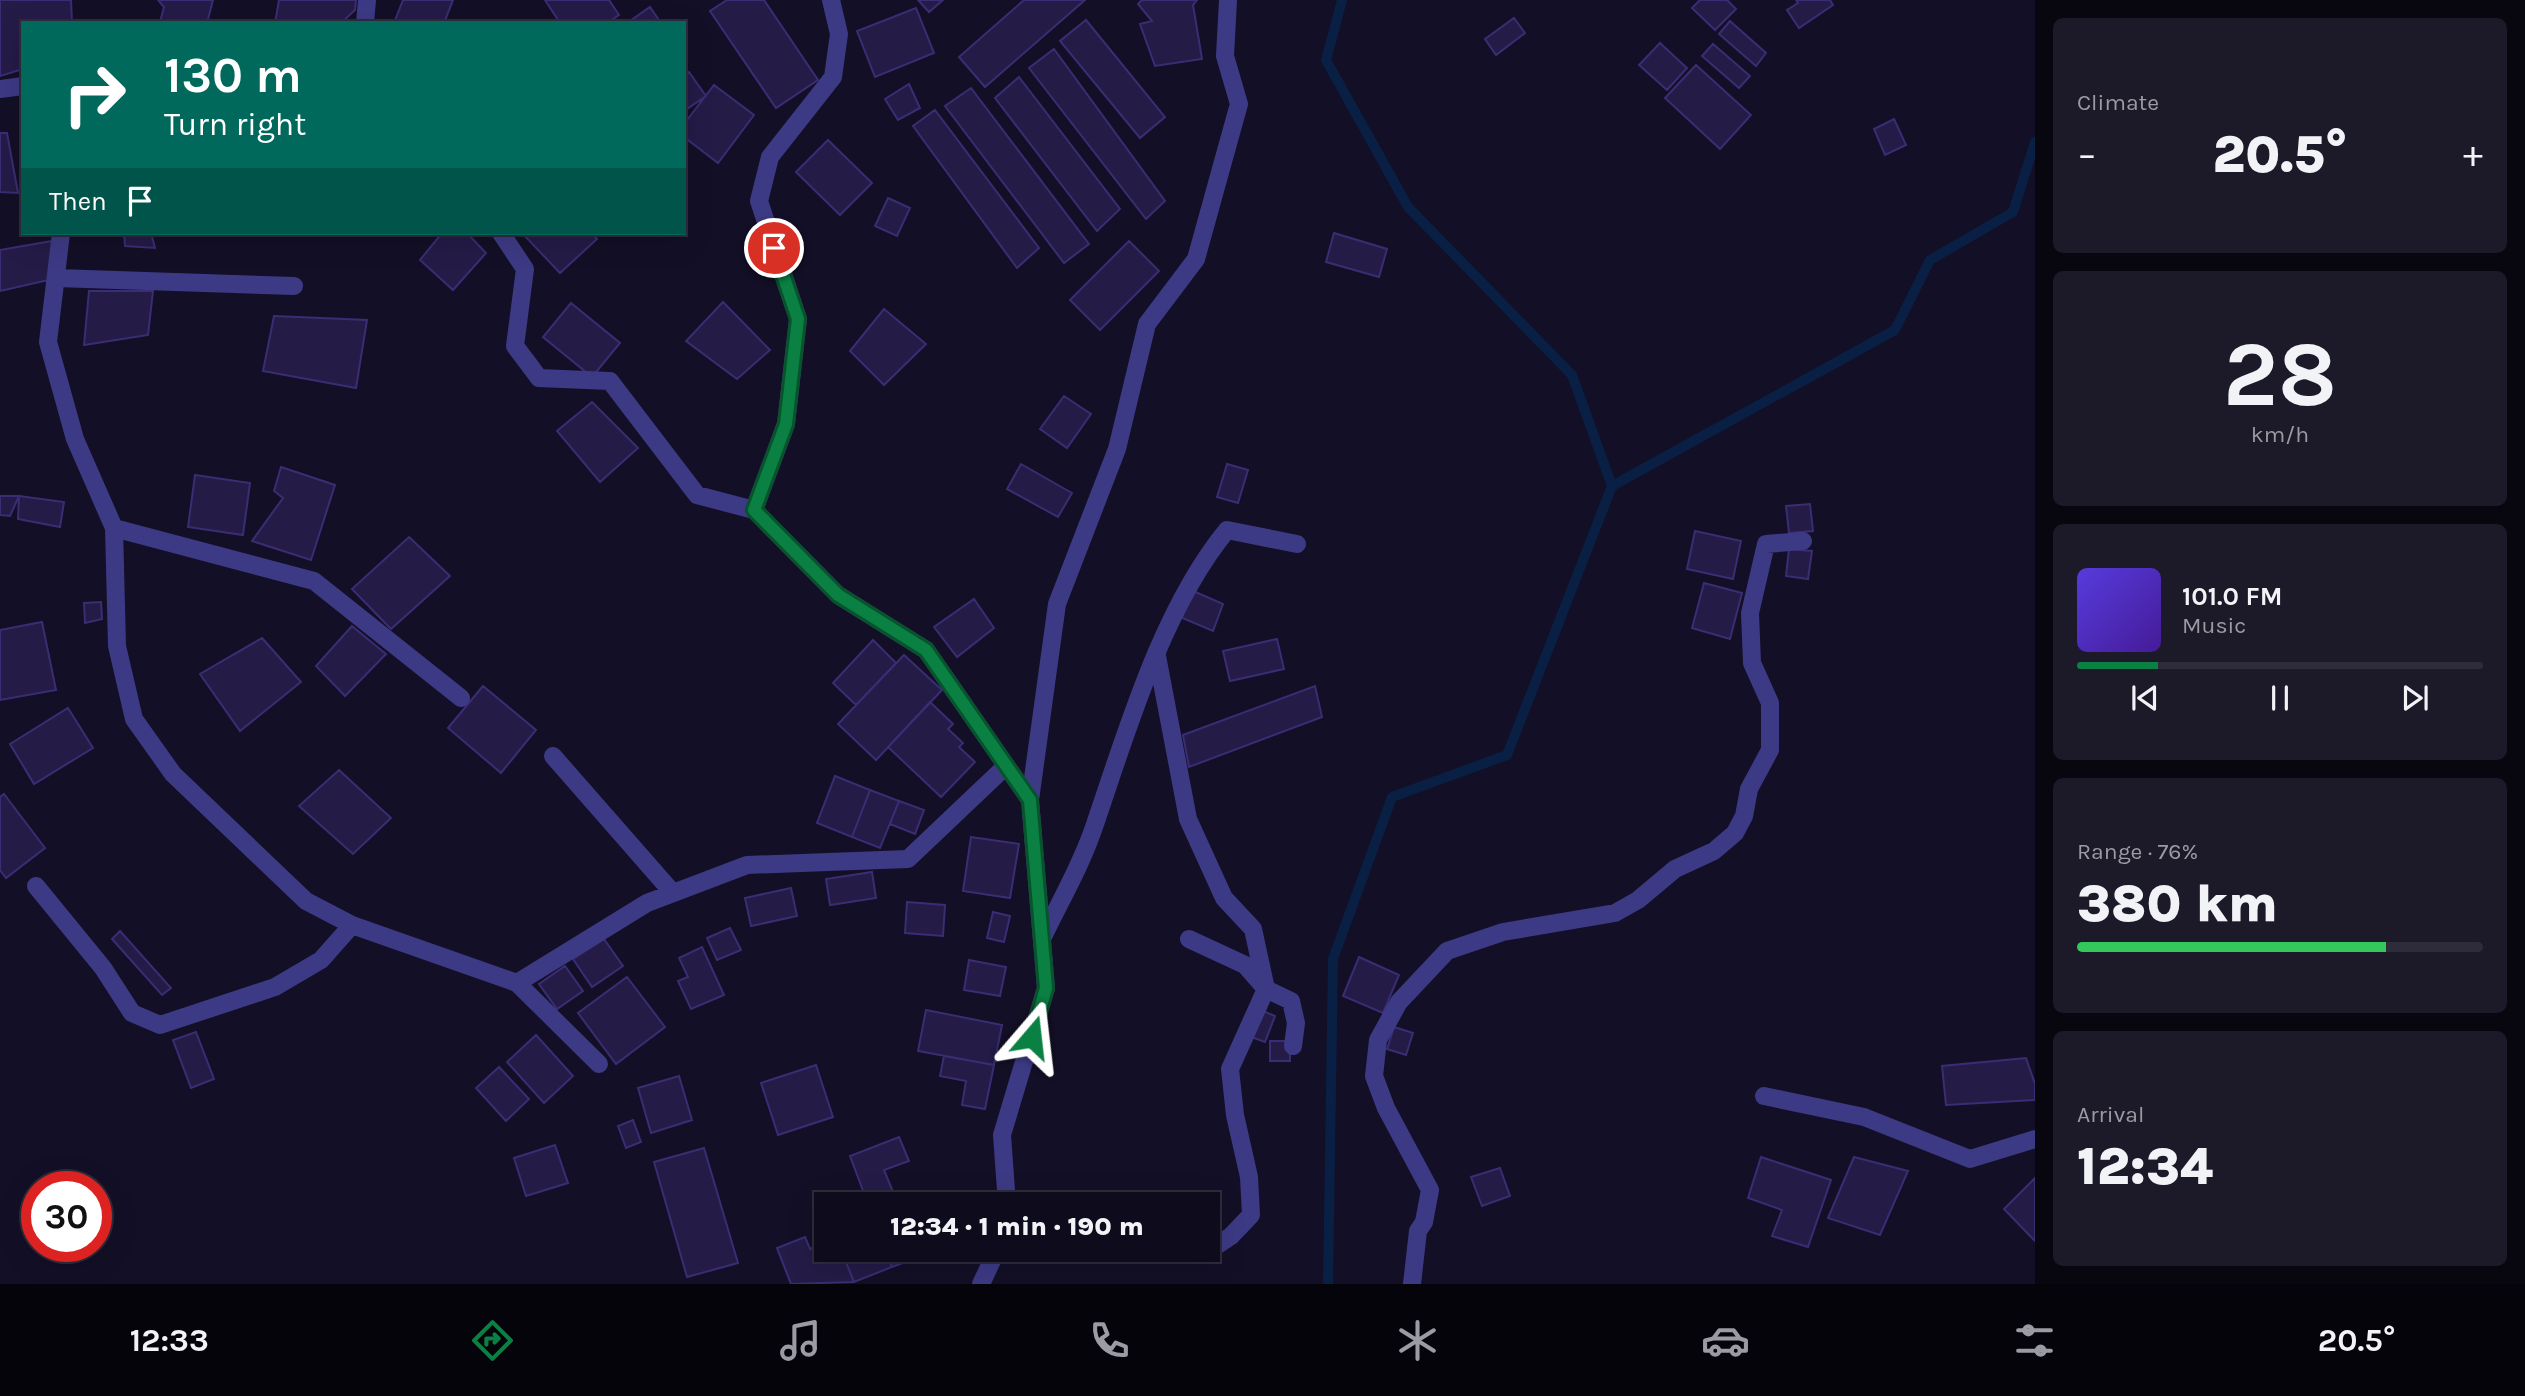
<!DOCTYPE html>
<html lang="en">
<head>
<meta charset="utf-8">
<style>
  :root { --surface:#0e0b1c; --page:#1c1929; --text:#f1f3f6; --muted:#9b9ba3; --line:#2e2b3b; --accent:#0b8043 }
  body { margin:0; font-family:Karla,sans-serif; background:var(--page); color:var(--text); height:100vh; display:flex; flex-direction:column; font-size:26px; white-space:nowrap }
  * { box-sizing:border-box; margin:0 }
  p { font-size:23px; color:var(--muted) }
  .icon { flex:none; width:38px; height:38px; fill:none; stroke:currentColor; stroke-width:2; stroke-linecap:round; stroke-linejoin:round }
  .map { position:relative; flex:1; overflow:hidden }
  .sheet { display:flex; flex-direction:column; gap:18px; padding:18px; background:#08060f; width:490px }
  .sheet>* { flex:none }
  .top-card { position:absolute; left:21px; top:21px; width:665px; height:214px; border-radius:0px; box-shadow:0 7px 28px #0002,0 0 0 2px var(--line); background:#00695c; color:#fff; overflow:hidden }
  .speed { position:absolute; left:21px; top:1171px; display:flex; gap:14px; font-size:35px; font-weight:700; text-align:center }
  .speed>* { display:grid; place-content:center; width:91px; height:91px; border-radius:50%; background:var(--surface); box-shadow:0 7px 28px #0002,0 0 0 2px var(--line); line-height:1 }
  .speed .limit { border:10px solid #d22; background:#fff; color:#111 }
  .pin { position:absolute; display:grid; place-items:center; width:60px; height:60px; color:#fff; margin:-30px; border:4px solid #fff; border-radius:50%; box-shadow:0 2px 7px #0007 }
  .me { position:absolute; width:77px; margin:-38px; rotate:17deg; stroke-linejoin:round; filter:drop-shadow(0 0 5px #0008) }
  .turn { display:flex; align-items:center; gap:24px; height:147px; padding:0 28px; font-size:32px }
  .turn .icon { width:91px; height:91px; stroke-width:2.5 }
  .turn b { display:block; font-size:49px; line-height:60px }
  .then { display:flex; align-items:center; height:66px; padding:0 28px; background:#0003; gap:14px; font-size:26px }
  .big { font-size:52px; font-weight:800; line-height:1.1 }
  .sheet .widget { flex:1; display:flex; flex-direction:column; justify-content:center; gap:10px; min-width:0; padding:0 24px; border-radius:10px; background:var(--page) }
  .sheet .dial { align-items:center; gap:0 }
  .dial b { font-size:91px; line-height:1 }
  .song { display:flex; align-items:center; gap:21px }
  .cover { width:84px; height:84px; border-radius:10px; background:linear-gradient(135deg,hsl(250 70% 55%),hsl(260 70% 35%)) }
  .played { height:7px; border-radius:4px; background:linear-gradient(90deg,var(--accent) 20%,var(--line) 20%) }
  .keys { display:flex; justify-content:space-around; direction:ltr }
  .heat { display:flex; justify-content:space-between; align-items:center; font-size:38px; direction:ltr }
  .charge { height:10px; border-radius:5px; background:linear-gradient(90deg,#34c759 76%,var(--line) 0) }
  .trip { position:absolute; left:814px; top:1192px; width:406px; height:70px; border-radius:0px; background:var(--surface); box-shadow:0 7px 28px #0002,0 0 0 2px var(--line); font-weight:800; line-height:70px; text-align:center }
  .dock { display:flex; height:112px; justify-content:space-around; align-items:center; background:#06040b; color:var(--muted) }
  .dock .icon { width:49px; height:49px }
  .dock .selected { color:var(--accent) }
  .dock b { font-size:32px; color:var(--text) }
  main { display:flex; flex:1; min-height:0 }
  .map>svg:first-child { display:block }
</style>
</head>
<body>
<main>
<div class="map">
<svg width="2035" height="1284" viewBox="0 0 2035 1284">
  <rect width="100%" height="100%" fill="#130f26"/>
  <g fill="none" stroke-linecap="round" stroke-linejoin="round">
    <!-- stream -->
    <path stroke="#0a1f44" stroke-width="10" d="M1342 0 1326 60 1408 207 1572 375 1612 486
      M1328 1284 1333 959 1392 797 1507 755 1612 486 1895 330 1930 260 2013 212 2035 142"/>
  </g>
  <!-- building -->
  <path fill="#241b47" stroke="#3b2d73" stroke-width="2" d="M0 0H71L72 23H23V69L0 76Z
    M158 0H213L207 23 160 22 164 7Z
    M279 0H356L355 10 341 23H275Z
    M403 0H453L444 23H394Z
    M545 0H609L619 15 607 23H560Z
    M727 0H764L818 80 776 108 710 11Z
    M918 0H943L929 12Z
    M1024 0H1085L985 87 959 57Z
    M1142 0H1197L1193 5 1202 59 1155 66 1140 24 1152 21 1138 4Z
    M1700 0H1727L1736 9 1715 30 1692 8Z
    M1796 0H1830L1833 5 1799 28 1787 10 1798 3Z
    M650 7 661 23H627Z
    M916 8 934 53 875 77 857 31Z
    M1514 18 1525 33 1496 55 1485 39Z
    M1086 20 1165 117 1140 138 1060 41Z
    M1730 21 1766 53 1756 66 1719 34Z
    M1660 43 1687 68 1667 90 1639 65Z
    M1713 44 1750 76 1739 88 1702 56Z
    M1054 49 1165 201 1146 219 1029 68Z
    M1696 65 1751 115 1720 149 1665 98Z
    M689 72 706 96 684 111V75Z
    M1019 77 1120 209 1097 231 995 98Z
    M909 84 920 108 898 120 885 99Z
    M714 85 754 115 718 163 684 137V124Z
    M971 88 1089 244 1064 263 945 106Z
    M935 110 1039 248 1017 268 913 126Z
    M1894 119 1906 145 1885 155 1874 129Z
    M0 133H7L18 193 0 192Z
    M828 140 872 183 840 215 796 172Z
    M888 198 910 208 897 236 875 226Z
    M124 233H151L155 248 125 246Z
    M442 233H467L486 253 453 290 420 260Z
    M522 233H591L597 239 560 273Z
    M1334 233 1387 249 1379 277 1326 262Z
    M52 241 53 279 0 291V250Z
    M1129 241 1159 271 1100 330 1070 300Z
    M89 291H153L148 335 84 345Z
    M723 302 770 350 737 379 686 341Z
    M571 303 620 343 592 377 543 337Z
    M884 309 926 344 884 385 850 351Z
    M274 316 367 320 356 388 263 371Z
    M1064 396 1091 414 1067 448 1040 429Z
    M592 402 638 448 600 482 557 431Z
    M1021 464 1072 493 1058 517 1007 489Z
    M1227 464 1248 470 1238 503 1217 497Z
    M281 467 335 485 311 560 252 541 283 498 274 491Z
    M195 475 250 483 243 535 188 527Z
    M0 496H19L10 516 0 515Z
    M19 496 64 502 60 527 18 519Z
    M1810 504 1813 531 1789 533 1786 506Z
    M1695 531 1741 541 1733 579 1687 569Z
    M409 537 450 576 391 629 352 589Z
    M1789 549 1812 551 1808 579 1786 576Z
    M1704 583 1742 593 1730 639 1692 628Z
    M1191 590 1223 604 1213 631 1180 617Z
    M974 599 994 628 957 657 934 627Z
    M101 602 102 619 85 623 84 603Z
    M42 622 56 690 0 700V630Z
    M352 626 386 654 345 696 316 666Z
    M262 638 301 682 240 731 200 674Z
    M1277 639 1284 669 1230 681 1223 651Z
    M873 640 896 663 856 705 833 683Z
    M904 655 942 690 876 760 838 724Z
    M483 686 536 730 501 773 448 728Z
    M1315 686 1322 717 1189 767 1183 735Z
    M930 702 953 724 948 729 963 743 959 747 975 762 941 797 888 747Z
    M68 708 93 748 34 784 10 744Z
    M339 770 391 818 353 854 299 806Z
    M835 776 870 790 852 837 817 823Z
    M870 790 899 801 880 848 852 837Z
    M4 794 45 848 6 878 0 870V797Z
    M899 801 924 810 915 834 890 824Z
    M971 837 1019 844 1010 898 963 891Z
    M872 872 876 898 830 905 826 879Z
    M791 888 797 916 751 926 745 898Z
    M907 902 945 905 943 936 905 933Z
    M993 912 1010 916 1004 942 987 938Z
    M730 928 741 950 717 960 707 938Z
    M120 931 171 988 162 995 112 939Z
    M604 939 623 966 592 987 573 959Z
    M702 947 724 995 691 1009 678 981 688 977 679 958Z
    M1359 957 1399 975 1383 1013 1343 996Z
    M969 960 1006 967 1000 996 964 990Z
    M565 966 583 991 557 1009 539 984Z
    M627 977 665 1027 616 1064 578 1013Z
    M1258 1009 1275 1016 1265 1042 1248 1036Z
    M926 1010 1002 1025 994 1065 918 1051Z
    M1394 1027 1413 1033 1406 1055 1387 1049Z
    M196 1032 214 1079 191 1088 173 1040Z
    M536 1035 573 1076 544 1103 507 1062Z
    M1270 1041H1290V1061H1270Z
    M944 1056 994 1065 985 1109 962 1105 966 1081 940 1076Z
    M2026 1058 2035 1084V1100L1946 1105 1942 1066Z
    M816 1065 833 1117 778 1135 761 1083Z
    M499 1067 529 1099 506 1121 476 1088Z
    M679 1076 692 1120 651 1133 638 1088Z
    M633 1120 641 1142 626 1148 618 1126Z
    M899 1137 909 1161 884 1170 898 1204H868L850 1156Z
    M555 1145 568 1183 526 1196 514 1158Z
    M704 1148 738 1263 687 1277 654 1162Z
    M1761 1157 1831 1180 1808 1247 1772 1236 1782 1210 1748 1198Z
    M1854 1157 1908 1171 1880 1235 1828 1218Z
    M1500 1168 1510 1196 1482 1206 1471 1177Z
    M2035 1178V1241L2004 1209Z
    M866 1198 868 1204H851Z
    M805 1237 810 1249 826 1242V1250H841L854 1282 791 1284 777 1248Z
    M841 1250H886L892 1267 854 1282Z
    M886 1250H939L892 1267Z"/>
  <g fill="none" stroke-linecap="round" stroke-linejoin="round">
    <!-- minor -->
    <path stroke="#3d3a85" stroke-width="18" d="M831 0 839 34 833 77 770 157 759 201 798 319 786 424 754 510 838 595 926 650 1030 800
      M365 23 367 0
      M0 89 23 86
      M61 233 48 342 75 439 114 528 117 646 134 719 173 774 306 901 352 925 517 983 647 903 747 865 908 859 1006 766
      M501 233 525 269 515 346 539 378 610 381 697 495 754 510
      M57 278 294 286
      M114 528 314 581 461 698
      M1157 656 1188 819 1224 898 1253 929 1266 989 1230 1069 1235 1115 1249 1177 1251 1215 1231 1236 1213 1248 1208 1247
      M553 756 673 893
      M36 886 103 968 132 1013 160 1025 275 987 321 960 352 925
      M1042 939C1059 903 1081 866 1094 827 1127 731 1162 609 1227 530L1297 544
      M1189 939 1245 965 1266 989 1291 1001 1296 1023 1293 1046
      M517 983 599 1064
      M1764 1096 1864 1117 1970 1159 2035 1139
      M1007 1204 1002 1135 1046 988 1030 800 1057 604 1117 449 1147 324 1196 259 1239 104 1225 56 1228 0
      M981 1284 997 1250
      M1412 1284 1418 1231 1424 1222 1430 1190 1386 1108 1374 1076 1378 1040 1399 1002 1447 951 1503 932 1615 913 1638 900 1675 869 1714 851 1735 833 1744 816 1749 789 1770 750V703L1752 663 1750 613 1766 544 1803 541"/>
  </g>
  <g fill="none" stroke-linecap="round" stroke-linejoin="round">
    <defs>
      <path id="route" d="M774 248 798 319 786 424 754 510 838 595 926 650 1030 800 1046 988 1032 1037"/>
    </defs>
    <!-- route casing -->
    <use href="#route" stroke="#07532c" stroke-width="18"/>
    <!-- route -->
    <use href="#route" stroke="#0b8043" stroke-width="12"/>
  </g>
</svg>
<div class="speed"><div class="limit">30</div></div>
<div class="pin" style="left:774px;top:248px;background:#d93025"><svg class="icon" aria-label="arrive" viewBox="0 0 24 24"><path d="M6 21V4h12l-3 4 3 4H6"/></svg></div>
<svg class="me" style="left:1032px;top:1037px" viewBox="-20 -20 40 40"><path d="M0-17L14 15 0 8-14 15z" fill="#0b8043" stroke="#fff" stroke-width="4"/></svg>
<div class="trip">12:34 · 1 min · 190 m</div>
<div class="top-card">
<div class="turn"><svg class="icon" aria-label="right" viewBox="0 0 24 24"><path d="M7 20v-9h11M14 6l5 5-5 5"/></svg><div><b>130 m</b>Turn right</div></div>
<div class="then">Then<svg class="icon" aria-label="arrive" viewBox="0 0 24 24"><path d="M6 21V4h12l-3 4 3 4H6"/></svg></div>
</div>
</div>
<section class="sheet">
<div class="widget"><p>Climate</p>
<div class="heat"><a>−</a><b class="big">20.5°</b><a>+</a></div>
</div>
<div class="widget dial"><b>28</b><p>km/h</p></div>
<div class="widget">
<div class="song"><i class="cover"></i><div><b>101.0 FM</b><p>Music</p></div></div>
<div class="played"></div>
<div class="keys"><svg class="icon" aria-label="previous" viewBox="0 0 24 24"><path d="M18 5L8 12l10 7zM5 5v14"/></svg><svg class="icon" aria-label="pause" viewBox="0 0 24 24"><path d="M8 5v14M16 5v14"/></svg><svg class="icon" aria-label="next" viewBox="0 0 24 24"><path d="M6 5l10 7-10 7zM19 5v14"/></svg></div>
</div>
<div class="widget"><p>Range · 76%</p><b class="big">380 km</b><div class="charge"></div></div>
<div class="widget"><p>Arrival</p><b class="big">12:34</b></div>
</section>
</main>
<nav class="dock">
<b>12:33</b>
<svg class="icon selected" aria-label="directions" viewBox="0 0 24 24"><path d="M12 3l9 9-9 9-9-9zM9 14v-3h6M13 9l2 2-2 2"/></svg>
<svg class="icon" aria-label="music" viewBox="0 0 24 24"><path d="M9 18V5l10-2v13"/><circle cx="6" cy="18" r="3"/><circle cx="16" cy="16" r="3"/></svg>
<svg class="icon" aria-label="phone" viewBox="0 0 24 24"><path d="M5 4h4l2 5-3 2q2 4 5 5l2-3 5 2v4C11 20 4 13 5 4z"/></svg>
<svg class="icon" aria-label="climate" viewBox="0 0 24 24"><path d="M12 3v18M4 7l16 10M4 17L20 7"/></svg>
<svg class="icon" aria-label="car" viewBox="0 0 24 24"><path d="M5 17H2v-5l4-1 3-4h7l3 4 3 1v5h-3M9 17h6M6 11h13"/><circle cx="7" cy="17" r="2"/><circle cx="17" cy="17" r="2"/></svg>
<svg class="icon" aria-label="filters" viewBox="0 0 24 24"><path d="M4 7h16M4 17h16"/><circle cx="9" cy="7" r="2"/><circle cx="15" cy="17" r="2"/></svg>
<b>20.5°</b>
</nav>
</body>
</html>
